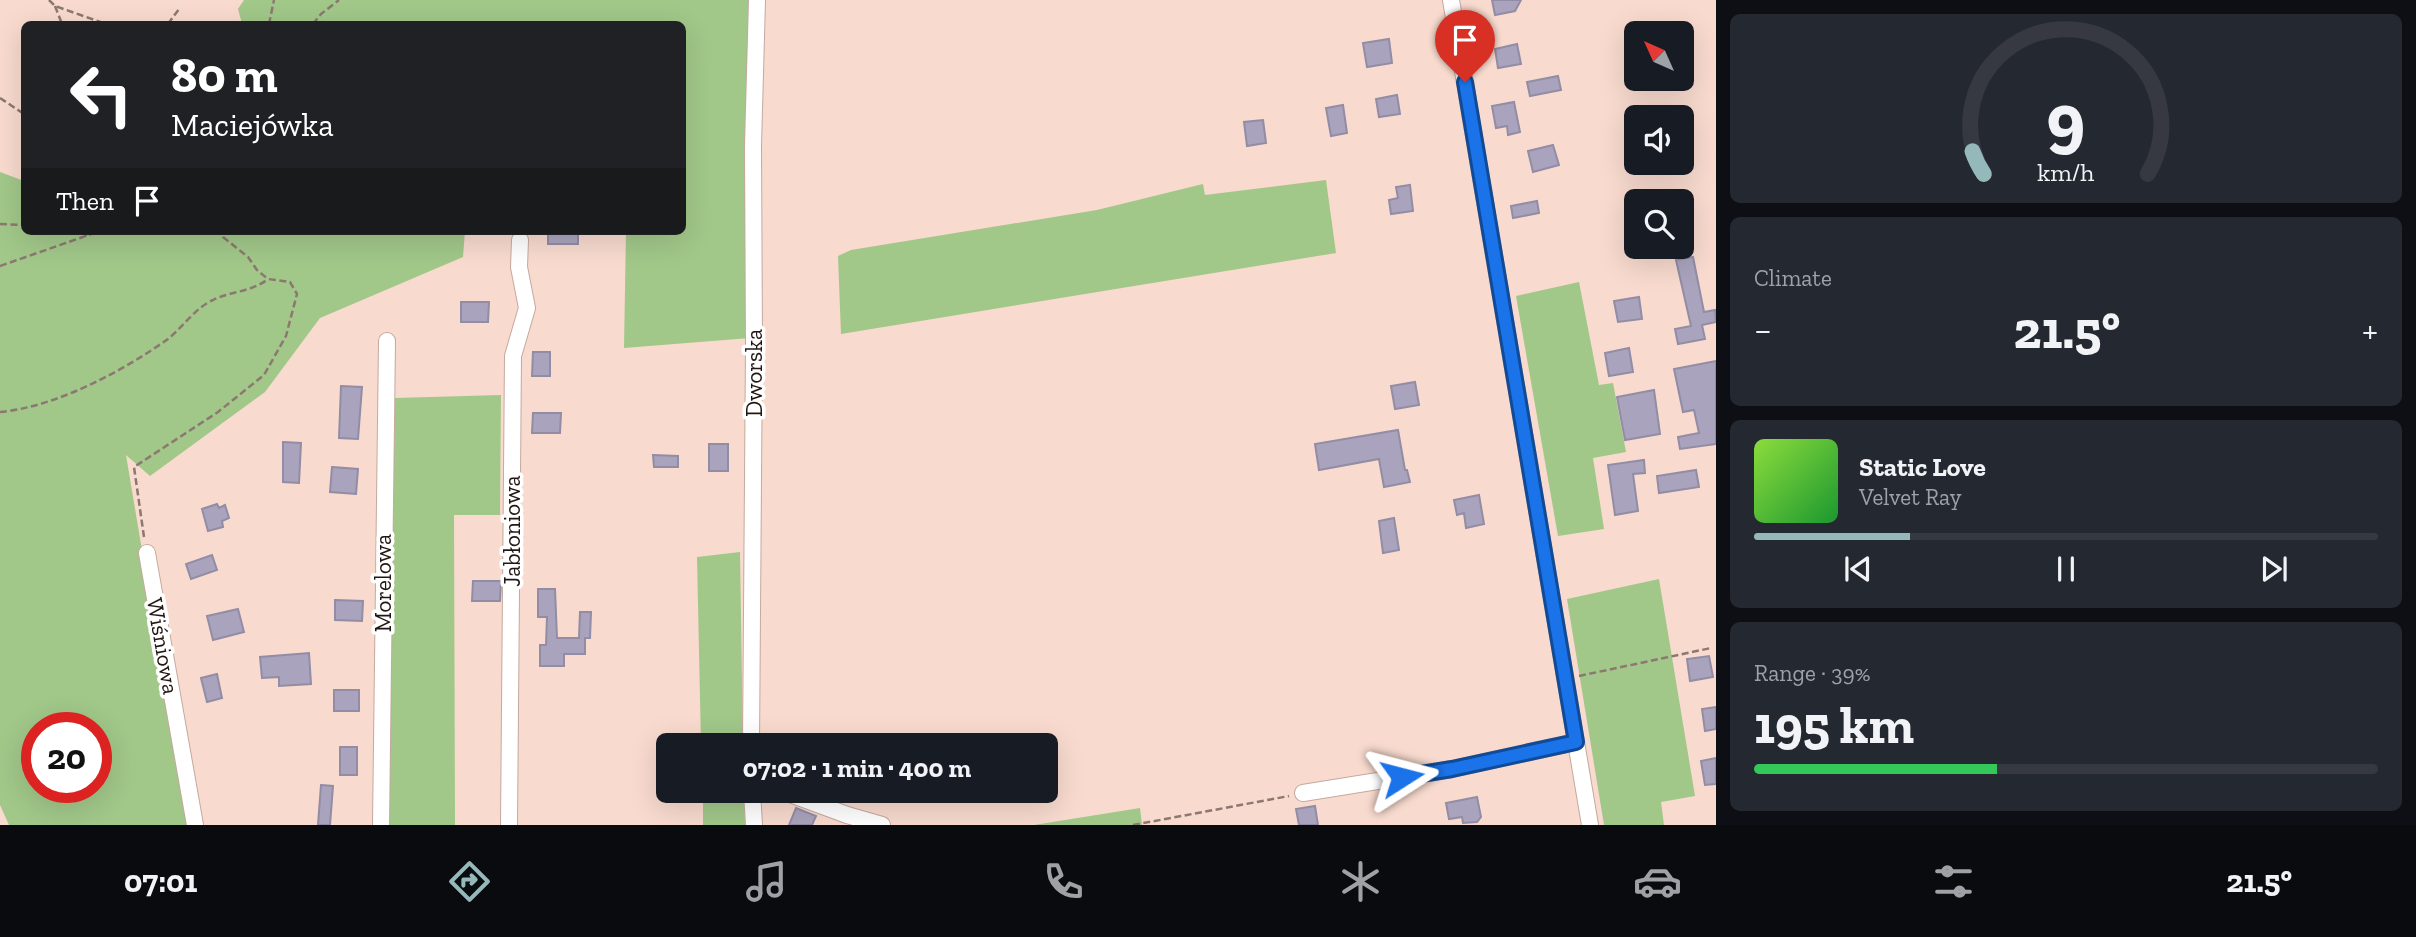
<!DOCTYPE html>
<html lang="en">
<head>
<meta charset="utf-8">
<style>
  :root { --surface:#171b24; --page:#242831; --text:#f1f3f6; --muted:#9ea1a6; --line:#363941; --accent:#95b8bb }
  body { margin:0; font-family:"Zilla Slab",serif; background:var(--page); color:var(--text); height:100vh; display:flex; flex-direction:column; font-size:26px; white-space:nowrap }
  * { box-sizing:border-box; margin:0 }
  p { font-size:23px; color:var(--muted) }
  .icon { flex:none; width:38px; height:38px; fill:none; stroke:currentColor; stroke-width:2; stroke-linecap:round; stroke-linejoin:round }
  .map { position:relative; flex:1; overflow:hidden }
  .panel { display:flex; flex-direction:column; gap:14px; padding:14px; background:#0d0f14; width:700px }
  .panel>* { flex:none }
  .top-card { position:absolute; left:21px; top:21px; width:665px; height:214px; border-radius:10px; box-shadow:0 7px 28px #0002; background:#202124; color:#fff; overflow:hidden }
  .needle { width:46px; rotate:315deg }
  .fabs { position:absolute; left:1624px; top:21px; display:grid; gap:14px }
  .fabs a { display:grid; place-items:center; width:70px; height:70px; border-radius:10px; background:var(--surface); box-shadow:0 7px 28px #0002; font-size:35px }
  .speed { position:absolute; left:21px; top:712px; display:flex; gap:14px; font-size:35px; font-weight:700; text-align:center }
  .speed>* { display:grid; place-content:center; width:91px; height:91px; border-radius:50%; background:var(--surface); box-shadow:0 7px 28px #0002; line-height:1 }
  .speed .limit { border:10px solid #d22; background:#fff; color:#111 }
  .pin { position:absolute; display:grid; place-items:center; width:60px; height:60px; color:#fff; margin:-72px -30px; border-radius:50% 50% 50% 0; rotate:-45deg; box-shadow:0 0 7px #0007 }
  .pin .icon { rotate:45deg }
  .me { position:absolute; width:77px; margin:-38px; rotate:81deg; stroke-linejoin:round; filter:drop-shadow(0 0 5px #0008) }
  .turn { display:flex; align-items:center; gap:24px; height:147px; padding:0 35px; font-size:32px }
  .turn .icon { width:91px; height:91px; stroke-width:2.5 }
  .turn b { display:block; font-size:49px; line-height:60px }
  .then { display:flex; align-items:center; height:66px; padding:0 35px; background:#0003; gap:14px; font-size:26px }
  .big { font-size:52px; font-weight:700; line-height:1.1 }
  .panel .tile { flex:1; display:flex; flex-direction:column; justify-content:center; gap:10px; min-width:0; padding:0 24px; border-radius:10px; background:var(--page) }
  .panel .dial { align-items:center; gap:0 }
  .dial svg { height:182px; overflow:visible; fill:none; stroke:var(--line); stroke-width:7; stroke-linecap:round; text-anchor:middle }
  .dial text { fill:var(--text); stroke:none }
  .song { display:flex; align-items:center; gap:21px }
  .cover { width:84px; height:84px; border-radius:10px; background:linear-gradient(135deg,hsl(90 70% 55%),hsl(130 70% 35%)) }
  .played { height:7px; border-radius:4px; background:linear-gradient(90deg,var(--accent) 25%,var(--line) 25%) }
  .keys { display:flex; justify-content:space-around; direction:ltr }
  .heat { display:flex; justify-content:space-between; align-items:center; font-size:38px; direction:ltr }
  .charge { height:10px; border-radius:5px; background:linear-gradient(90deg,#34c759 39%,var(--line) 0) }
  .trip { position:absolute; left:656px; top:733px; width:402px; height:70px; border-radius:10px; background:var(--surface); box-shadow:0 7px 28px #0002; font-weight:700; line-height:70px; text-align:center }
  .dock { display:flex; height:112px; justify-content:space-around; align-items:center; background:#090b0e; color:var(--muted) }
  .dock .icon { width:49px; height:49px }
  .dock .selected { color:var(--accent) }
  .dock b { font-size:32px; color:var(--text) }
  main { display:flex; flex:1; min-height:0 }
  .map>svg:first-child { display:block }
</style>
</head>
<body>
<main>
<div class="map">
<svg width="1716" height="825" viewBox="0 0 1716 825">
  <rect width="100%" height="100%" fill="#f8dace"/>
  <!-- green -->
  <path fill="#a1c789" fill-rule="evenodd" d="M244 0H754L750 338 624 348 626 231H682V24H242L238 9Z
    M0 172 24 181V231H465L463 257 320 318 265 392 150 476 126 455 188 825H9L0 805ZM37 728H96V788H37Z
    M1326 180 1336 253 841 334 838 256 851 250 1097 210 1203 184 1205 195Z
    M1579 282 1599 385 1613 383 1626 452 1593 458 1604 529 1558 536 1516 296Z
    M501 395 500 515H454L455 825H388L395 398Z
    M740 552 743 745H701L697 557Z
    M1659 579 1695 796 1661 802 1664 825H1604L1567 599Z
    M703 791H744L745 825H703Z
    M1140 808 1142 825H1034Z"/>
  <!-- building -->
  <path fill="#aaa3bd" stroke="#928ca5" stroke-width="2" d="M1492 0H1521L1515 11 1495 15Z
    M1389 39 1392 63 1367 67 1363 43Z
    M1517 44 1521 64 1498 68 1495 49Z
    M1558 76 1561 90 1530 96 1527 82Z
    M1397 95 1400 114 1379 117 1376 99Z
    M1514 102 1520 132 1508 135 1507 126 1496 128 1492 106Z
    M1343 105 1347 133 1331 136 1326 108Z
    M1263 120 1266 143 1247 146 1244 122Z
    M1553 145 1559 165 1533 172 1528 151Z
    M1410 185 1413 211 1391 214 1389 200 1398 198 1396 187Z
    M1537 201 1539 213 1513 218 1511 206Z
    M548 231H578V244H548Z
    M1693 257 1704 312 1715 310 1716 322 1702 325 1705 339 1678 344 1675 329 1691 326 1676 260Z
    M1639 297 1642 319 1618 322 1614 301Z
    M461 302H489L488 322H461Z
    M1629 348 1633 372 1609 376 1605 353Z
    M533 352H550V376H532Z
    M1716 361V444L1680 449 1678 437 1699 433 1694 410 1683 412 1674 369Z
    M1415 382 1419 405 1395 409 1391 386Z
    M341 386 362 387 358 439 339 438Z
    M1654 390 1660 434 1625 440 1617 397Z
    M533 413H561L560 433H532Z
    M1398 430 1405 470H1407L1410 482 1384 487 1379 459 1319 470 1315 444Z
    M283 442 301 443 299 483 283 482Z
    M709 444H728V471H709Z
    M653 455 678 456V467H654Z
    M1644 460 1645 473 1633 474 1638 511 1615 515 1608 465Z
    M332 467 358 469 356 494 330 492Z
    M1696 470 1699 487 1659 493 1657 476Z
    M1479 495 1484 524 1466 528 1464 513 1457 515 1454 500Z
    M217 504 219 508 225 505 229 518 222 521 223 527 208 531 202 509Z
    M1394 518 1399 550 1383 553 1379 521Z
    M212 555 217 570 191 579 186 564Z
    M473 581H501L500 601H472Z
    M538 589H555L557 638H579L580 612H591L590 638H585V654H564V666H540V645H546L547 617H538Z
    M335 600 363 601 362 621 335 620Z
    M238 609 244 632 213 640 207 616Z
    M309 653 311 684 279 686V677L262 678 260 657Z
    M1709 656 1713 677 1690 681 1687 659Z
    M217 674 222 698 207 702 201 678Z
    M334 690H359V711H334Z
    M1716 707V729L1705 731 1702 709Z
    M340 747H357V775H340Z
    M1716 758V784L1705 785 1701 761Z
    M321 785 333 786 330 825H318Z
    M1477 797 1481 817 1477 822 1463 823 1462 817 1449 819 1446 803Z
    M1315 806 1318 825H1299L1296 809Z
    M796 808 816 816 812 825H789Z"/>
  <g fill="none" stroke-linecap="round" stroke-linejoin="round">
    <defs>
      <path id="minor" d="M1451 0 1590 825
        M147 553 195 825
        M751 746 754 346 753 146 757 0
        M752 791 754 825
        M782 791 847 815 882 825
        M1303 793 1452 769 1576 742
        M381 825 387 341
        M509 825 513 356 527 308 519 267 520 240"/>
    </defs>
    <!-- minor casing -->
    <use href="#minor" stroke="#c5a99e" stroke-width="18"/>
    <!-- path -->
    <path stroke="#8c7870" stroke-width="2.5" stroke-dasharray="7 3.5" stroke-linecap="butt" d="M49 0 55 6 106 24
      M55 6 62 24
      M168 24 179 9
      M269 24 274 0
      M313 24 321 14 339 0
      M0 98 24 114
      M0 224 24 225
      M63 231 87 235
      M0 266 100 231
      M0 412C56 407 123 371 168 339 183 327 195 308 213 300 231 291 252 292 268 279
      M144 537 134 467 218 412 264 375 286 336 297 294 290 282 268 279 257 270 248 257 223 237 221 231
      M1579 676 1711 648
      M1133 825 1289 796"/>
    <!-- minor -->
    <use href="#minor" stroke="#fff" stroke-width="16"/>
  </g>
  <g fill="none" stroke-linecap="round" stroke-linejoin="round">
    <defs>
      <path id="route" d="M1402 777 1452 769 1576 742 1465 82"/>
    </defs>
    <!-- route casing -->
    <use href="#route" stroke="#114b97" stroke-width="18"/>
    <!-- route -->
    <use href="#route" stroke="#1a73e8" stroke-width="12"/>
  </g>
  <g text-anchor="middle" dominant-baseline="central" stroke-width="7" stroke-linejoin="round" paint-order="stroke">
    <!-- street labels -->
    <g font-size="23" fill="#211612" stroke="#fff">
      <text transform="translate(754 373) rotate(-90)">Dworska</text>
      <text transform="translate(512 531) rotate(-90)">Jabłoniowa</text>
      <text transform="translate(383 583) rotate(-90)">Morelowa</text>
      <text transform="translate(163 646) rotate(80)">Wiśniowa</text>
    </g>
  </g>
</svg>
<div class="fabs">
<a><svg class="needle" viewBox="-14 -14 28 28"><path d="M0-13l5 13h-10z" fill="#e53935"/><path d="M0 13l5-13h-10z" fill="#9ea1a6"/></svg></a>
<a><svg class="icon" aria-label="sound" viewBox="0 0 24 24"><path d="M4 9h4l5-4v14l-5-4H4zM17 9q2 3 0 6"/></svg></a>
<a><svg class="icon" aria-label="search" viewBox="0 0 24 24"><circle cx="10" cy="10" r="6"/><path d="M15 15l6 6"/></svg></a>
</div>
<div class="speed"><div class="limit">20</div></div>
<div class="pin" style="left:1465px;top:82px;background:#d93025"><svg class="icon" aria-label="arrive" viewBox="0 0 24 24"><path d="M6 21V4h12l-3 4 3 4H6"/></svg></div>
<svg class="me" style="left:1402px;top:777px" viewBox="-20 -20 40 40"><path d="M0-17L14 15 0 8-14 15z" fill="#1a73e8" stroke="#fff" stroke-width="4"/></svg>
<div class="trip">07:02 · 1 min · 400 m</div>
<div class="top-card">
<div class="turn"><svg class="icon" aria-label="left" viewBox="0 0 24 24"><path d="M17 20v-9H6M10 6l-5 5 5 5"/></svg><div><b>80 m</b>Maciejówka</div></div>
<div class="then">Then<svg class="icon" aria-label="arrive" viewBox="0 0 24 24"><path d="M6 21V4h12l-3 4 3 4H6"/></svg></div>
</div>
</div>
<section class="panel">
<div class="tile dial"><svg viewBox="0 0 100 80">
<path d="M14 69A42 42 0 1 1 86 69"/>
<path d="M14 69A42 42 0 0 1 9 59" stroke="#95b8bb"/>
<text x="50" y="56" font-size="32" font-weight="700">9</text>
<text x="50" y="72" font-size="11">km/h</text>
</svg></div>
<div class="tile"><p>Climate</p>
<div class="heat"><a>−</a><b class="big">21.5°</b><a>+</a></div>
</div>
<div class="tile">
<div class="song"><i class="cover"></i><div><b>Static Love</b><p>Velvet Ray</p></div></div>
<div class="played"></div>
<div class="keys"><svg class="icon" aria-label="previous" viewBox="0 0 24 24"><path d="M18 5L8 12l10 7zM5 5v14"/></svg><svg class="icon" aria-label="pause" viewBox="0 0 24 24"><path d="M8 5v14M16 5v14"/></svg><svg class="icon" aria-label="next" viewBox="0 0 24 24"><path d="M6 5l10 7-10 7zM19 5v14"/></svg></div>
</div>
<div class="tile"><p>Range · 39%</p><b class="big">195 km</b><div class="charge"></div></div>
</section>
</main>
<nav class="dock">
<b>07:01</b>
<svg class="icon selected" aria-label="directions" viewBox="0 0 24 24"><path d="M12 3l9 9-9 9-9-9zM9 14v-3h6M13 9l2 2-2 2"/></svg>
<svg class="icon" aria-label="music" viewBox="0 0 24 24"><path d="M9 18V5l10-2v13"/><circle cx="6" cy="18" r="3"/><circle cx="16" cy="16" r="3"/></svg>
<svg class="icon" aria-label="phone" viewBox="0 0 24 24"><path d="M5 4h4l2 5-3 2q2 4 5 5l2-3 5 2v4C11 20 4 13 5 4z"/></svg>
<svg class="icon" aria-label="climate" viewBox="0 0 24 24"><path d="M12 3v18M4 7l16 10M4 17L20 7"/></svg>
<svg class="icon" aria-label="car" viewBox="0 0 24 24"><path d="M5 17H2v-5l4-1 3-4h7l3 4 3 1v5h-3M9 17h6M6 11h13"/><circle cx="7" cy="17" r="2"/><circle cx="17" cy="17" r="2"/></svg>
<svg class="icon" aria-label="filters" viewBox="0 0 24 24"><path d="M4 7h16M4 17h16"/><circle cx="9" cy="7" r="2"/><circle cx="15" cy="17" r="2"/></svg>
<b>21.5°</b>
</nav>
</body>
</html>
